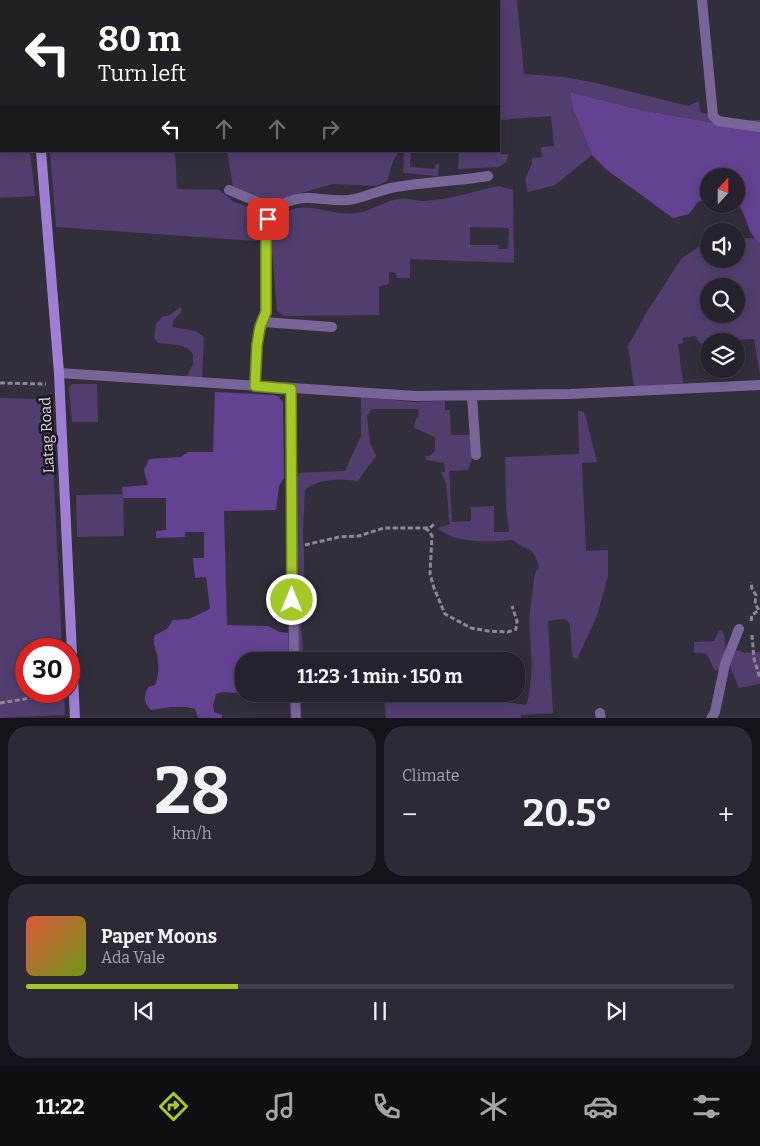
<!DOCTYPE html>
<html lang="en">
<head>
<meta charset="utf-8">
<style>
  :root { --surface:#26222d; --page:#2e2a35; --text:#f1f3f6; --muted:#a4a4aa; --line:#423f49; --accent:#a3c927 }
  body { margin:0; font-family:Bitter,serif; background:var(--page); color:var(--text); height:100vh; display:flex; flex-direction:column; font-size:19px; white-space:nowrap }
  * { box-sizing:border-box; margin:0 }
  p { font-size:16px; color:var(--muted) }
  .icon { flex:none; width:28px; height:28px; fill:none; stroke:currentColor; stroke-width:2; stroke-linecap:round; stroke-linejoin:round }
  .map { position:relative; height:718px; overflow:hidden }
  .side { display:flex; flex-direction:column; gap:8px; padding:8px; background:#151319; flex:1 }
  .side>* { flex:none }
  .top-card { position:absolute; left:0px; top:0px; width:500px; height:152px; box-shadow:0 2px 12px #0003,0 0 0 1px var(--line); background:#202124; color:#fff; overflow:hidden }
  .needle { width:32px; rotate:21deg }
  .tools { position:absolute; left:700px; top:168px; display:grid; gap:10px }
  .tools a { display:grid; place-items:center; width:45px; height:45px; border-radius:50%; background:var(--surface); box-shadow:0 2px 12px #0003,0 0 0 1px var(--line); font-size:25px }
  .speed { position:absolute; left:15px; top:638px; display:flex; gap:10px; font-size:25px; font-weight:700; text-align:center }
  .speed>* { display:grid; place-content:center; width:65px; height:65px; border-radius:50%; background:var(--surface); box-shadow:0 2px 12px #0003,0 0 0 1px var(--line); line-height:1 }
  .speed .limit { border:8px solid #d22; background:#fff; color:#111 }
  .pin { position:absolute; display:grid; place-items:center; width:42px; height:42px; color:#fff; margin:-21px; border-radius:10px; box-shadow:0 2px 8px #0006 }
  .me { position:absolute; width:55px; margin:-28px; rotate:0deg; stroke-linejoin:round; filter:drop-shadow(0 0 4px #0008) }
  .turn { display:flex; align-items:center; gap:18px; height:105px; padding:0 15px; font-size:22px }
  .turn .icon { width:65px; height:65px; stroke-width:2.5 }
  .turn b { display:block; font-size:35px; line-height:42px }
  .lanes { display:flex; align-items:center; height:48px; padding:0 15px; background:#0003; justify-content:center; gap:25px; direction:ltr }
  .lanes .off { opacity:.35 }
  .big { font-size:38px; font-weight:700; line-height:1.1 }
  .side .card { flex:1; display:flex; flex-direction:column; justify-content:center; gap:8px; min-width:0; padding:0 18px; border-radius:20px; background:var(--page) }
  .side .dial { align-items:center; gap:0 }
  .dial b { font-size:65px; line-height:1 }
  .song { display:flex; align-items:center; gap:15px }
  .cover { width:60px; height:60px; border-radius:8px; background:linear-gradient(135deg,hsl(10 70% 55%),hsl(80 70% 35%)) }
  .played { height:5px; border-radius:2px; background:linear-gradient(90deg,var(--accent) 30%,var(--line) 30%) }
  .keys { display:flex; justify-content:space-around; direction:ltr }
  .heat { display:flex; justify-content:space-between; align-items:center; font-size:28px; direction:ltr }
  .side .tiles { flex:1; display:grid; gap:8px; grid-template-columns:1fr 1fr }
  .card:last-child { grid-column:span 2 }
  .trip { position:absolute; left:235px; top:652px; width:290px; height:50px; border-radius:20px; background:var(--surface); box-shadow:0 2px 12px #0003,0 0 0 1px var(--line); font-weight:700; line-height:50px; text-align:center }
  .dock { display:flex; height:80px; justify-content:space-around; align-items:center; background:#0f0e12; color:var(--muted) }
  .dock .icon { width:35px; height:35px }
  .dock .selected { color:var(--accent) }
  .dock b { font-size:22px; color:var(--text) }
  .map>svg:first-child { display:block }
</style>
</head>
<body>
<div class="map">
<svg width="760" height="719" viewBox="0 0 760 719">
  <rect width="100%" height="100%" fill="#332e3c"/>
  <!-- green -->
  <path fill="#513e6f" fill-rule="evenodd" d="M0 0 17 1H1V151H30L35 196 0 198Z
    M38 0H517L524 74 563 77 592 82 688 106 699 101 700 112 738 121 760 120V131L641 110 570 92 573 109 592 155 555 185 528 192 525 180 532 163V158L542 157 541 147 554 146 551 116 500 120 501 130H499V1Z
    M499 138 500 154H508L506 162 498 167 458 169 459 151H499Z
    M50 151H175L177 189 219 190 234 202 250 207 258 213 257 241 56 227Z
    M227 151H399L394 159 387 181 376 186 333 184 273 201H266L233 187Z
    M404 151H411L410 167 435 169 436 164H439L438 176 403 173Z
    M499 186 513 190 514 263 410 259V278H397L396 273 389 272V284L379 287V315L285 316 277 311 271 240C273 226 277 215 291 210 312 202 334 217 358 213 372 210 384 202 398 199 406 197 416 201 424 201 449 200 474 191 499 186ZM470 227 509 228 508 249H498V245H470Z
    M753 238 760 244V375L754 339 709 341V343H700L695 336 682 338 684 343 678 344 683 383 634 387 628 346 648 310 681 259 698 247 709 241V259H736V239ZM709 286H736V314H709Z
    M181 307V312L173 321 172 327 195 331 204 337 202 378H186L193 364V354C185 342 171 345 158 343L154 338 156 324 162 317 170 315Z
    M72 384H97L98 422H72L69 388Z
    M361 397 416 402 445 401V410H450L451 435H470L472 459 468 470 449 471 452 522 471 521V507L494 506V532H509L506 506 505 457 579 454 578 411H582L585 414 597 462 582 463 586 551 608 550V576L597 616 577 659 573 657 572 654 570 625 567 620 562 619 548 621 553 713 521 715V719L386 718 384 698 309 694H443L526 705 529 695 532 667 529 618 535 573 539 567C533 544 527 552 513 540 488 541 457 545 437 528L450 524 448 515H449L446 483 441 472H445L444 463 426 460 425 456H430L435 451V437L414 428 415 421 419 415 418 409H372L367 416 370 443 376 456 358 481C339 479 319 478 305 490L303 530 305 592 301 627 304 661H299L294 473 345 471 361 436Z
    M0 398 50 399 62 649H26V691H64L65 715 0 718Z
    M123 494 124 536 77 537 76 495Z
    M720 629C730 638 724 660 718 670H715C708 659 711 651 694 653V642L714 641Z
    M738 650 744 653 760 652V684L738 688C736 673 720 662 738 650Z"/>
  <!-- forest -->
  <path fill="#634291" d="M570 92 641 110 760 131V244C745 232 748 212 736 204V176H709V199L698 202 689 214 673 218 607 170 592 155 573 109Z
    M215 392 273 395 278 396 283 402 284 478 279 486 276 510 224 511 227 625 268 626 280 632 288 633 289 661H244V694H290L291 697 223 692 216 694 213 705 214 712 222 715V718H198L195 709 186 707H171L151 710C143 703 144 696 148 687L155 685C159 677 159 664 157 654 155 646 152 643 155 635L167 629 173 620 189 619 210 609 206 577 195 578 193 558H204V532H185V537L156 538V531L166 530V498H123L122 487 148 485 144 470 149 459 181 457 188 452H213Z"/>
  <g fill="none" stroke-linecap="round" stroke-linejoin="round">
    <!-- path -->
    <path stroke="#8b8793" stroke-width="3" stroke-dasharray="5 2.5" stroke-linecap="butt" d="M0 383 46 384
      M425 528 429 531 432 536 430 574 434 588 445 614 471 628 488 631 508 632 516 629 517 621 512 606
      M305 545 339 537 359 536 384 528H430L435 523
      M751 621 752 615 759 610 755 604 756 595 752 589 751 582
      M752 635 754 659 760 678
      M0 703 37 697 48 691"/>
    <!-- lane -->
    <path stroke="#776499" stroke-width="10" d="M229 190 260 203 272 212
      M263 322 332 327
      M600 713 601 719
      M711 719 715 712 725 664 739 629"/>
    <!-- street -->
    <path stroke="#776499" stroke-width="10" d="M702 0 713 116 718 121 760 127
      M59 373 416 396 570 394 760 385
      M255 386 257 345 261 327 267 312 266 231C269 216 273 208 287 202 308 193 327 202 348 200 366 198 380 189 396 187 427 182 458 181 488 176
      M291 389 294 661
      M472 396 476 455
      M295 694 296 719"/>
    <!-- secondary -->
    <path stroke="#9f7fd4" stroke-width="10" d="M29 0V1
      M41 151 59 373 75 719"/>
  </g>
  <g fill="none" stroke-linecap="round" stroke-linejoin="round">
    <defs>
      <path id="route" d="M268 219 266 231V312L260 327 257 345 255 386 291 389 292 600"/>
    </defs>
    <!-- route casing -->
    <use href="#route" stroke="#6a8319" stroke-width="12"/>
    <!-- route -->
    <use href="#route" stroke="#a3c927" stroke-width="9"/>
  </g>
  <g text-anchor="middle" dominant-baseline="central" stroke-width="5" stroke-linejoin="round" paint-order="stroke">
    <!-- street labels -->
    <g font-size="15" fill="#dcd9e2" stroke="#1a171e">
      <text transform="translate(47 435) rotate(-93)">Latag Road</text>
    </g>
  </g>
</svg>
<div class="tools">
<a><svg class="needle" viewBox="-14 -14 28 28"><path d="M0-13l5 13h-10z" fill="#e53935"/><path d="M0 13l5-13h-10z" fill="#a4a4aa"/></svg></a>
<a><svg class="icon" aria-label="sound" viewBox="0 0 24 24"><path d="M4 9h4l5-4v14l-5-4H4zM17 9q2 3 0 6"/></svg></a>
<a><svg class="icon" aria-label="search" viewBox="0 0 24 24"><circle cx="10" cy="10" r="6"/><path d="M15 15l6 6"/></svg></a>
<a><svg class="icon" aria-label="layers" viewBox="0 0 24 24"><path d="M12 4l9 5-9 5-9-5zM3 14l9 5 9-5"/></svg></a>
</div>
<div class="speed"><div class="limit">30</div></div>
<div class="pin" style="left:268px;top:219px;background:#d93025"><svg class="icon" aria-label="arrive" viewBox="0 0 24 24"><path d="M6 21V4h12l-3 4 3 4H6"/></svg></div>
<svg class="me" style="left:292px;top:600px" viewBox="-20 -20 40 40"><circle r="17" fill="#a3c927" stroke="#fff" stroke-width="3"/><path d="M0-11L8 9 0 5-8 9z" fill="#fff"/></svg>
<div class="trip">11:23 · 1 min · 150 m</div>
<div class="top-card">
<div class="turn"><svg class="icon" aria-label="left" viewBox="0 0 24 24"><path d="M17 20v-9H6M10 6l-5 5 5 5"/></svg><div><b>80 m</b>Turn left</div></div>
<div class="lanes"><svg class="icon" aria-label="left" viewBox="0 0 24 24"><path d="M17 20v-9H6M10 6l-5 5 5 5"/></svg><svg class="icon off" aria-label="ahead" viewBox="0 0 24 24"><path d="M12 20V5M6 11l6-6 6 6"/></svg><svg class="icon off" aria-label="ahead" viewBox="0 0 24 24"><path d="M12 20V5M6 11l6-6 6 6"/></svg><svg class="icon off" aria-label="right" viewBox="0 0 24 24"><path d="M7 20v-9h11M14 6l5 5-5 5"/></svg></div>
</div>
</div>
<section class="side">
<div class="tiles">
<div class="card dial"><b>28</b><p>km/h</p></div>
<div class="card"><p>Climate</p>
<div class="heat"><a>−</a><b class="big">20.5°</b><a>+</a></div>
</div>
<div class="card">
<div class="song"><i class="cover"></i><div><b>Paper Moons</b><p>Ada Vale</p></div></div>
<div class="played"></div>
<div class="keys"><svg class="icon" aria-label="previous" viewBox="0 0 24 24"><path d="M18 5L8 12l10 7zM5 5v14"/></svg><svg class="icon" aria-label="pause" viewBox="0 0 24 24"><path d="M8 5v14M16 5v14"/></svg><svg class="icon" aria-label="next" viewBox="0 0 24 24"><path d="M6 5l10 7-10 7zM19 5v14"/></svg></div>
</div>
</div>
</section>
<nav class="dock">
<b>11:22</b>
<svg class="icon selected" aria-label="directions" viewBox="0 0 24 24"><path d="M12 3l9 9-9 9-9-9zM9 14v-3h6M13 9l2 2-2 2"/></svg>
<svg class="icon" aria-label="music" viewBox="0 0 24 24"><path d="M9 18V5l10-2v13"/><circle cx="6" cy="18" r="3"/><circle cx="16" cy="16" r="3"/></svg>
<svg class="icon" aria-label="phone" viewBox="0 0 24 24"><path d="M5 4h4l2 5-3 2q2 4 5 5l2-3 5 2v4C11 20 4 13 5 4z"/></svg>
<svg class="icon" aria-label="climate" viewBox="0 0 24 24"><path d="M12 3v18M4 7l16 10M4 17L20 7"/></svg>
<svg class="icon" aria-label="car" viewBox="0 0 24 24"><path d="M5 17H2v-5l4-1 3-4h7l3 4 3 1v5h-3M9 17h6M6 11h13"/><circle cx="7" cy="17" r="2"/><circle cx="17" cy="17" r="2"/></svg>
<svg class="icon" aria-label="filters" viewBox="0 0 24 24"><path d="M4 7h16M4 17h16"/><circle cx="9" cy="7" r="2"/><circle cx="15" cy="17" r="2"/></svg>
</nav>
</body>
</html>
